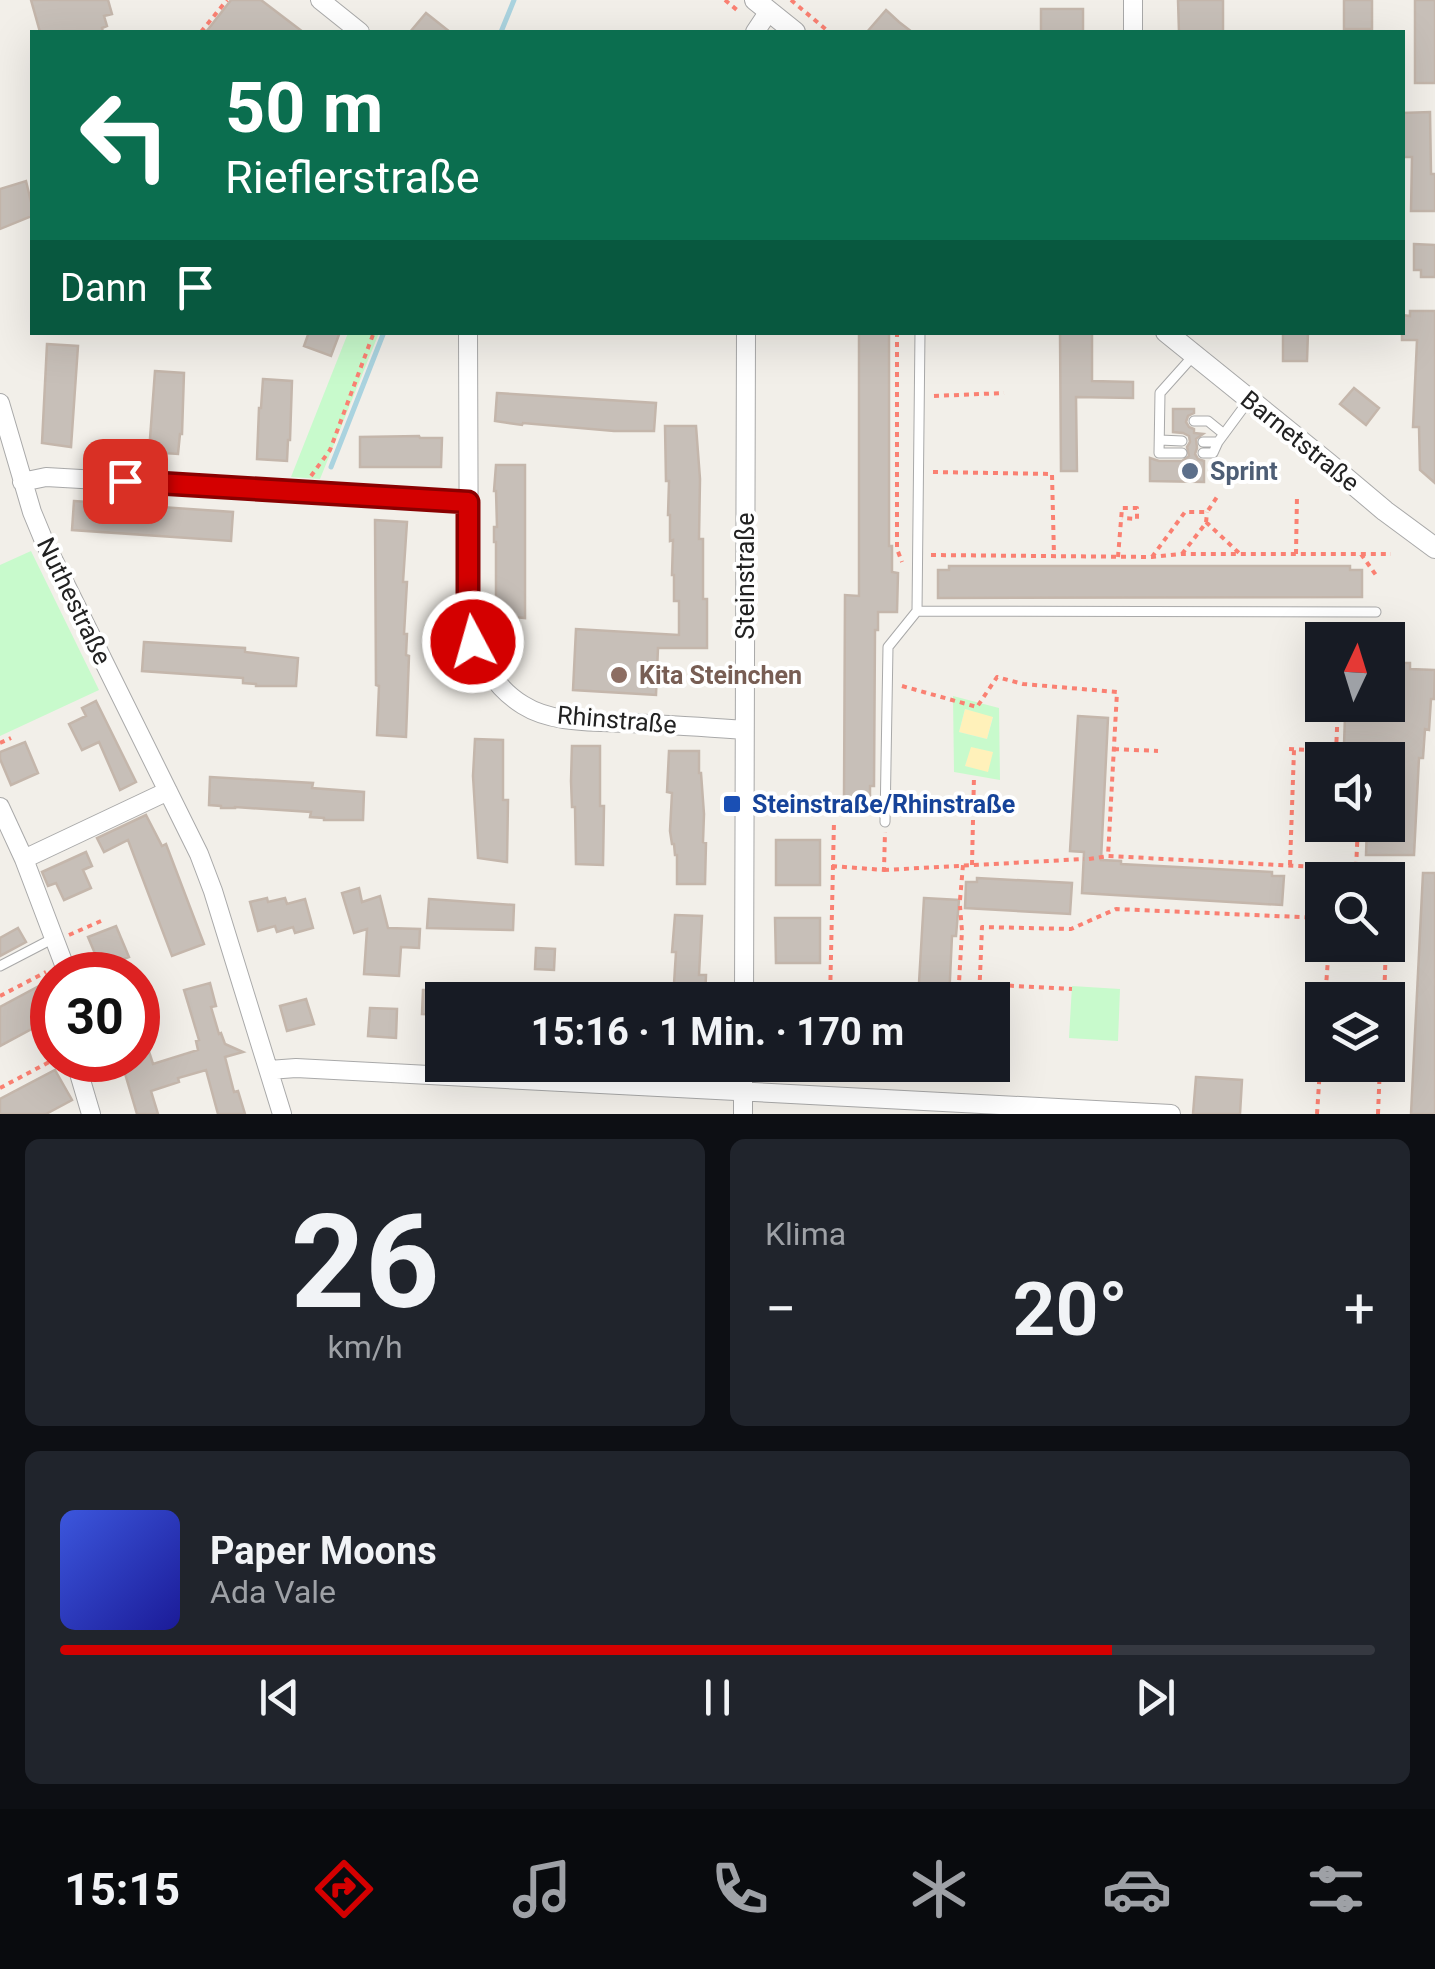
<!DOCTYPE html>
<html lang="de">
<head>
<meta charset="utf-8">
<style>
  :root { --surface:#171b24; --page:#20242c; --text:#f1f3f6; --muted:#9ea1a6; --line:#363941; --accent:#d40000 }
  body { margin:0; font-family:Roboto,sans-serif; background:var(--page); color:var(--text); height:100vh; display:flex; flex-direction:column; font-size:38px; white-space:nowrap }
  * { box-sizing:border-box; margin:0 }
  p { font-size:32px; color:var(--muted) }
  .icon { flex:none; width:55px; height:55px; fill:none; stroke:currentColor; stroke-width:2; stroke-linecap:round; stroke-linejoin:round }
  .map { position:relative; height:1114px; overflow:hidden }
  .drawer { display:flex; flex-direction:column; gap:25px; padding:25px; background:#0d0f14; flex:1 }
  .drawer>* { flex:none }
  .banner { position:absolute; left:30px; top:30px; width:1375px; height:305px; border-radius:0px; box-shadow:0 10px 40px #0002; background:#0b6e4f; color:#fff; overflow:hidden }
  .needle { width:65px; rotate:4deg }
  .buttons { position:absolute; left:1305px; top:622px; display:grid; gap:20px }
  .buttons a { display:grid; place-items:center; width:100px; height:100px; border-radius:0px; background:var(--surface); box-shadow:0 10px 40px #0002; font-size:50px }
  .speed { position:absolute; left:30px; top:952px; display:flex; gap:20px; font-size:50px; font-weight:700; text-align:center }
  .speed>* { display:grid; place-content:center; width:130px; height:130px; border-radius:50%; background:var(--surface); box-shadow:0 10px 40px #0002; line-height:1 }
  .speed .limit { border:15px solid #d22; background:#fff; color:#111 }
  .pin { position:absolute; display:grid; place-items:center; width:85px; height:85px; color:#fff; margin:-42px; border-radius:20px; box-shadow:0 5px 15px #0006 }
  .me { position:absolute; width:110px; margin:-55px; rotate:354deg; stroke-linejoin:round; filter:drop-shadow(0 0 8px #0008) }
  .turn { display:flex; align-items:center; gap:35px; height:210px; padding:0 30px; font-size:45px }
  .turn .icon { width:130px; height:130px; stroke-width:2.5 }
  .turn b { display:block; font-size:70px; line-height:85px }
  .then { display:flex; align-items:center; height:95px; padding:0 30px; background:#0003; gap:20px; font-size:38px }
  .big { font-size:75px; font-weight:700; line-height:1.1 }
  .drawer .card { flex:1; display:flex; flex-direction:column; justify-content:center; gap:15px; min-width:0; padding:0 35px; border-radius:15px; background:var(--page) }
  .drawer .dial { align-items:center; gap:0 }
  .dial b { font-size:130px; line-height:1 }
  .song { display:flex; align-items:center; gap:30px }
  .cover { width:120px; height:120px; border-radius:15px; background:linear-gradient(135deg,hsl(230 70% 55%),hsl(240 70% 35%)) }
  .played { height:10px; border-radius:5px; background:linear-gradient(90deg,var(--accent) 80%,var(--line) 80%) }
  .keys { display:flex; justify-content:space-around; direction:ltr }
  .heat { display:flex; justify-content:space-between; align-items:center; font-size:55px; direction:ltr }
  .drawer .tiles { flex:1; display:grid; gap:25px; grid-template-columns:1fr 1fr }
  .card:last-child { grid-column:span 2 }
  .trip { position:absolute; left:425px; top:982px; width:585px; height:100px; border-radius:0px; background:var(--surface); box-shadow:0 10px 40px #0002; font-weight:700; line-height:100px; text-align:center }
  .menu { display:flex; height:160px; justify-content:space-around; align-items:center; background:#090b0e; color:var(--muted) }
  .menu .icon { width:70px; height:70px }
  .menu .active { color:var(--accent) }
  .menu b { font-size:45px; color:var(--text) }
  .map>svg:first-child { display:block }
</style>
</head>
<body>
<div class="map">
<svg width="1435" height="1114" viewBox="0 0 1435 1114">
  <rect width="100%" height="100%" fill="#f2efe9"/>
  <!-- sand -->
  <path fill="#fff1ba" d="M965 709 993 716 987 739 959 732Z
    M970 746 994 752 988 773 965 766Z"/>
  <!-- park -->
  <path fill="#c8facc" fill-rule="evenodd" d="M348 333H379L320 479 291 477Z
    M31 551 99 690 0 736V565Z
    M953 696 999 708 1000 780 954 772ZM965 709 993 717 987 739 959 732ZM971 747 993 752 988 772 965 766Z
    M1072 986 1120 989 1118 1041 1069 1038Z"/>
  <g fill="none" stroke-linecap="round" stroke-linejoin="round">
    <!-- stream -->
    <path stroke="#aad3df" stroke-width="5" d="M501 32 514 0
      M331 467 384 332"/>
  </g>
  <!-- building -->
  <path fill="#c7bfb8" stroke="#c4b6ab" stroke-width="2.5" d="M31 0H108L112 14 104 16 107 26 102 28 103 32H40Z
    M231 0H261L303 32H206Z
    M1178 0H1223V32H1179Z
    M1344 0H1372V29H1344Z
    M1415 0H1435V83H1415Z
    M1041 9H1083V32L1041 31Z
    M886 10 899 22 912 32H867Z
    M426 13 450 32H410Z
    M1430 112 1431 174H1435V211H1411L1412 157H1402V113Z
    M26 181 32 206V216L0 229V189Z
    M1414 244 1435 245V277H1421V270H1414Z
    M1410 311H1435V483L1420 470 1419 427H1413L1417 340H1402V315L1410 316Z
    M309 332H340L331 356 304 346Z
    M859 332H889V546H892V572L898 573 897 612H878V630H875L874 786H870V798H844L845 595 859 596Z
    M1060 332H1092V381L1133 382V398L1076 397 1077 471H1061Z
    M1283 332H1308L1307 361H1283Z
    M47 344 78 346 71 447 42 443Z
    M155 371 184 373 182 434H180L178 454 149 452Z
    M263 379 292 381 290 440H288L287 461 257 459 259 408H261Z
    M1354 388 1379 408 1366 425 1340 404Z
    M497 393 656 403 654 431H614L523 423 522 425 495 421Z
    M1173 409H1194V413L1188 416 1186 422 1189 427 1194 429V433L1203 434 1196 439 1197 448 1195 454 1198 459 1204 461V482L1150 481V458L1159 461H1182L1189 456 1187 447 1190 442 1189 436 1183 433 1173 432Z
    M665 426H696L700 479 699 539H703V599H707V648H658L656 695 573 690 576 629 679 635V601H674V575H672L673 540 670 541V515H668L669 481H666Z
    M419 436 420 438H442L441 467H360V437Z
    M496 465H525V618L496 615V542H494V527H497L496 491H494Z
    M74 501 233 512 231 541 72 530Z
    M375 520 407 522 403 582H407L404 634H407L406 655 409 656 406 737 377 735 379 686 376 685Z
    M949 566H1350V570H1362V597L938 598V570H949Z
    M144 642 245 648V652L298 658 296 686H256V684L243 683V678L142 671Z
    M1390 663H1410V669L1435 670 1434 699H1431L1429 730 1425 729 1423 758H1419L1414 855H1366L1367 825H1388V760H1370L1371 746 1344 745 1345 716 1382 717 1383 705H1388Z
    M96 701 136 782 120 790 99 742 82 750 69 724 86 716 82 708Z
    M1078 716 1108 718 1101 860 1121 861V864L1272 872V876H1284L1282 905 1082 893 1084 852 1070 851Z
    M475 739 503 740V800H508L507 862 478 858 473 776Z
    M25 742 38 773 11 785 0 759V752Z
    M572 746H600V806H604L603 865 576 864 575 807H572L571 781Z
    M669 751H699V773H701L704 814 703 842 706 843 705 884H677V855H675L674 844H672L670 831 672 793 667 792Z
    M210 777 313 783 312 788 364 792 363 820H324V818L310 817 311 812 235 807V808H221V806L209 805Z
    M146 815 162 846 166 844 204 944 172 956 128 840 104 852 97 838Z
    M776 840H820V885H776Z
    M86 852 92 866 83 870 91 888 64 900 56 883 48 886 42 872Z
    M1423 873H1435V1114H1411Z
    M977 878 1072 883 1070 914 965 908 966 882H977Z
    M359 888 362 902 380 896 388 928 420 929 419 948 401 947 399 976 364 974 367 929 354 933 342 893Z
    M267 898 268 902 285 898 287 904 305 899 313 928 295 933 293 927 277 932 275 926 258 931 250 902Z
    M924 898 959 900 956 936H952L949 1000H918Z
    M429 899 514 905 513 930 427 928Z
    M675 915 702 916 699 975H706L705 1000H673L676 952H672Z
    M775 918H820V963H776Z
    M116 926 129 957 101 968 88 937Z
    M18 928 26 942 0 956V938Z
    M536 948 555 949 554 970 535 969Z
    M52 979V1018L0 1046V1007Z
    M210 983 216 1006 211 1007 219 1034 221 1033 225 1044 243 1052 225 1057 234 1092 238 1091 245 1114H218L206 1070 178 1078 179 1082 151 1091 158 1114H137L121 1060H138V1027H141L153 1064 198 1050 196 1041 199 1040 184 990Z
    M423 990H442V1015L422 1014Z
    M306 999 314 1024 287 1031 280 1006Z
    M370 1008 397 1009 396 1038 368 1036Z
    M55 1070 72 1100 46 1114H0V1099Z
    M1196 1077 1242 1080 1240 1114H1193Z"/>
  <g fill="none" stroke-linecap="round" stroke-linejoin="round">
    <defs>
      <path id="service" d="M1194 421H1208L1224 434
        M1160 440 1182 441
        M1218 442 1249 400
        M1182 453H1159L1160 393 1194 355
        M1203 453H1213L1218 442H1203
        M917 611 1376 612
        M885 822 888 647 917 611 920 332
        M0 966 54 938"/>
      <path id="minor" d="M320 0 360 32
        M1133 0V32
        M755 32 769 11
        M468 332 469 624C476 656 495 688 523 705 553 724 595 721 629 723 667 725 706 727 744 730
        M0 403 32 512 44 541 199 854 213 891 282 1114
        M22 482 46 477 468 501
        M0 807 24 859 68 975
        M24 859 168 791
        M744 1000 746 332
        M80 1060 78 1070 91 1114
        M269 1070 296 1068 1171 1114
        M743 1114V1065"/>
      <path id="tertiary" d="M755 0 795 32
        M1166 332 1328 463 1385 511 1435 548"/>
    </defs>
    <!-- service casing -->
    <use href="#service" stroke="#a9a9a9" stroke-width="11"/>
    <!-- minor casing -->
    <use href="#minor" stroke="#a9a9a9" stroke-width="20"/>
    <!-- tertiary casing -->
    <use href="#tertiary" stroke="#a9a9a9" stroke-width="22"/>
    <!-- path -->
    <path stroke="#fa8072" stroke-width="4" stroke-dasharray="5 5" stroke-linecap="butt" d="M725 0 737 10
      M791 0 829 32
      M201 32 227 0
      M897 332V549L902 562
      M934 396 1004 393
      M933 472 1052 474 1054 556
      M311 476 330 450 374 332
      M1206 522 1239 553
      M1182 554 1206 523 1207 512
      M1296 554 1297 495
      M1361 554 1378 578
      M931 555 1152 557 1181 554H1391
      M1118 557 1122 508H1137V519L1122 518
      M1152 557 1185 512H1207L1217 497
      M1370 640V628
      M902 686 977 707 997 677 1023 684 1117 692 1108 856 1356 869 1358 825
      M0 743 11 738
      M1114 749 1158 751
      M1289 749 1362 753V760
      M1336 752 1338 706 1367 708V705
      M1089 859 1108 856
      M972 865 974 776
      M1290 865 1294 750
      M832 866 884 870 885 832
      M1356 869 1390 871 1388 919
      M884 870 1084 859
      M960 900 963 865
      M69 935 101 921
      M979 984 1072 989
      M0 996 46 972
      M830 1000 834 821
      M958 1000 962 931 960 906
      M979 1000 982 927 1071 929 1116 909 1322 918
      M1325 1000 1329 945
      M1384 1000 1386 945
      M955 1070V1065
      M975 1071V1065
      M0 1088 53 1060
      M1317 1114 1322 1038
      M1378 1114 1380 1065"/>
    <!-- service -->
    <use href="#service" stroke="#fff" stroke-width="9"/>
    <!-- minor -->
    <use href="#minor" stroke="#fff" stroke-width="18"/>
    <!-- tertiary -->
    <use href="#tertiary" stroke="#fff" stroke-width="20"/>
  </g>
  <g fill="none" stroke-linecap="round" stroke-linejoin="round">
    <defs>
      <path id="route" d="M125 481 468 502V607L473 642"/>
    </defs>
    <!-- route casing -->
    <use href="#route" stroke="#8a0000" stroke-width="25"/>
    <!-- route -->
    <use href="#route" stroke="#d40000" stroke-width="18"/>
  </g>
  <!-- markers -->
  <circle fill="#5c6f8a" stroke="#fff" stroke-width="4" cx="1190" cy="471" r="10"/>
  <circle fill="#8d6e63" stroke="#fff" stroke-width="4" cx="619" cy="675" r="10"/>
  <rect fill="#1a4fb4" stroke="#fff" stroke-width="4" x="722" y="794" width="20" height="20" rx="5"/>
  <g text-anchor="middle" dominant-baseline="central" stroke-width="8" stroke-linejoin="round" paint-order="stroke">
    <!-- street labels -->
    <g font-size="25" fill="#222" stroke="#fff">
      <text transform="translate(1300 441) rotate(39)">Barnetstraße</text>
      <text transform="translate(745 576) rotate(-90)">Steinstraße</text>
      <text transform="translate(74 601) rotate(64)">Nuthestraße</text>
      <text transform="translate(617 720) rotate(5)">Rhinstraße</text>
    </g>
    <!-- service labels -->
    <g font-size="25" font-weight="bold" fill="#4e5e75" stroke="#fff" text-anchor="start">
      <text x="1210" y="471">Sprint</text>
    </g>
    <!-- education labels -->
    <g font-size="25" font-weight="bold" fill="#785e54" stroke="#fff" text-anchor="start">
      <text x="639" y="675">Kita Steinchen</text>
    </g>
    <!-- transit labels -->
    <g font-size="25" font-weight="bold" fill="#164399" stroke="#fff" text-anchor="start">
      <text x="752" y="804">Steinstraße/Rhinstraße</text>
    </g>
  </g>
</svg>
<div class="buttons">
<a><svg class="needle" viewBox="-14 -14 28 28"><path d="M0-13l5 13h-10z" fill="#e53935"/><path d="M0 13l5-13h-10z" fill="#9ea1a6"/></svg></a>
<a><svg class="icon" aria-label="sound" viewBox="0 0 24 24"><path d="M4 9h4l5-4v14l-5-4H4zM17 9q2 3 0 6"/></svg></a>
<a><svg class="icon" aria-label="search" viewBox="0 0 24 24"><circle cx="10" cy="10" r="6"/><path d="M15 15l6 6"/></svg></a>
<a><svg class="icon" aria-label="layers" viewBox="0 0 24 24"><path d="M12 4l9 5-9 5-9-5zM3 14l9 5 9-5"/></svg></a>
</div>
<div class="speed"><div class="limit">30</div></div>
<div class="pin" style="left:125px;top:481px;background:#d93025"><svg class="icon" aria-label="arrive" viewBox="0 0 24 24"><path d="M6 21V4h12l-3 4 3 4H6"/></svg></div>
<svg class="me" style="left:473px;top:642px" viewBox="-20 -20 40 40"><circle r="17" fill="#d40000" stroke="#fff" stroke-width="3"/><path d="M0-11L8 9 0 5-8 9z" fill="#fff"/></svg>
<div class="trip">15:16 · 1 Min. · 170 m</div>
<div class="banner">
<div class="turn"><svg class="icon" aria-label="left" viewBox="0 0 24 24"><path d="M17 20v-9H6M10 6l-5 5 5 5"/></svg><div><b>50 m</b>Rieflerstraße</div></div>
<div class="then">Dann<svg class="icon" aria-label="arrive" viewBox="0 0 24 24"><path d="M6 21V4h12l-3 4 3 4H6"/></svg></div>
</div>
</div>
<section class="drawer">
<div class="tiles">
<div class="card dial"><b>26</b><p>km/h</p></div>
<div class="card"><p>Klima</p>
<div class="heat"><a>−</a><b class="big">20°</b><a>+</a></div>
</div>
<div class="card">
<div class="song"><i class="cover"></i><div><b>Paper Moons</b><p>Ada Vale</p></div></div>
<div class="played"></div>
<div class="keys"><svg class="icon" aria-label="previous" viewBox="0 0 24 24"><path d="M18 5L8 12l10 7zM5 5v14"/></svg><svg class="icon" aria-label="pause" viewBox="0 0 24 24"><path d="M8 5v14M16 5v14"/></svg><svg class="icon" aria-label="next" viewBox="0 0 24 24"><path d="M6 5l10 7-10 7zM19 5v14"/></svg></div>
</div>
</div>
</section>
<nav class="menu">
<b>15:15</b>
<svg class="icon active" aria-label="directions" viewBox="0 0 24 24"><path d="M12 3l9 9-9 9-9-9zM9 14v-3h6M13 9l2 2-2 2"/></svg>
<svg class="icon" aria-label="music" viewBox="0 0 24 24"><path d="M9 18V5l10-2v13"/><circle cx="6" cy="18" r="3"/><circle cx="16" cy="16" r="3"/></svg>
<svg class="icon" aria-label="phone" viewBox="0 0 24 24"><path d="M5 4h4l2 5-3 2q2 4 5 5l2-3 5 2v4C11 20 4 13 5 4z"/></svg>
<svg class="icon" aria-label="climate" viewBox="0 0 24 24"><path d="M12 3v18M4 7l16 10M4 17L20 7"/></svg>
<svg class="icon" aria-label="car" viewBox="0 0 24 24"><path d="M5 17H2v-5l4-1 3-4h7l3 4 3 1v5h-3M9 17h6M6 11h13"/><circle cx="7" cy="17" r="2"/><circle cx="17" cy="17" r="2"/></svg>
<svg class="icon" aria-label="filters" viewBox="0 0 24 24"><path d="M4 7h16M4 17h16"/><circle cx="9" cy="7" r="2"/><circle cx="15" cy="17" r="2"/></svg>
</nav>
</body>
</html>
